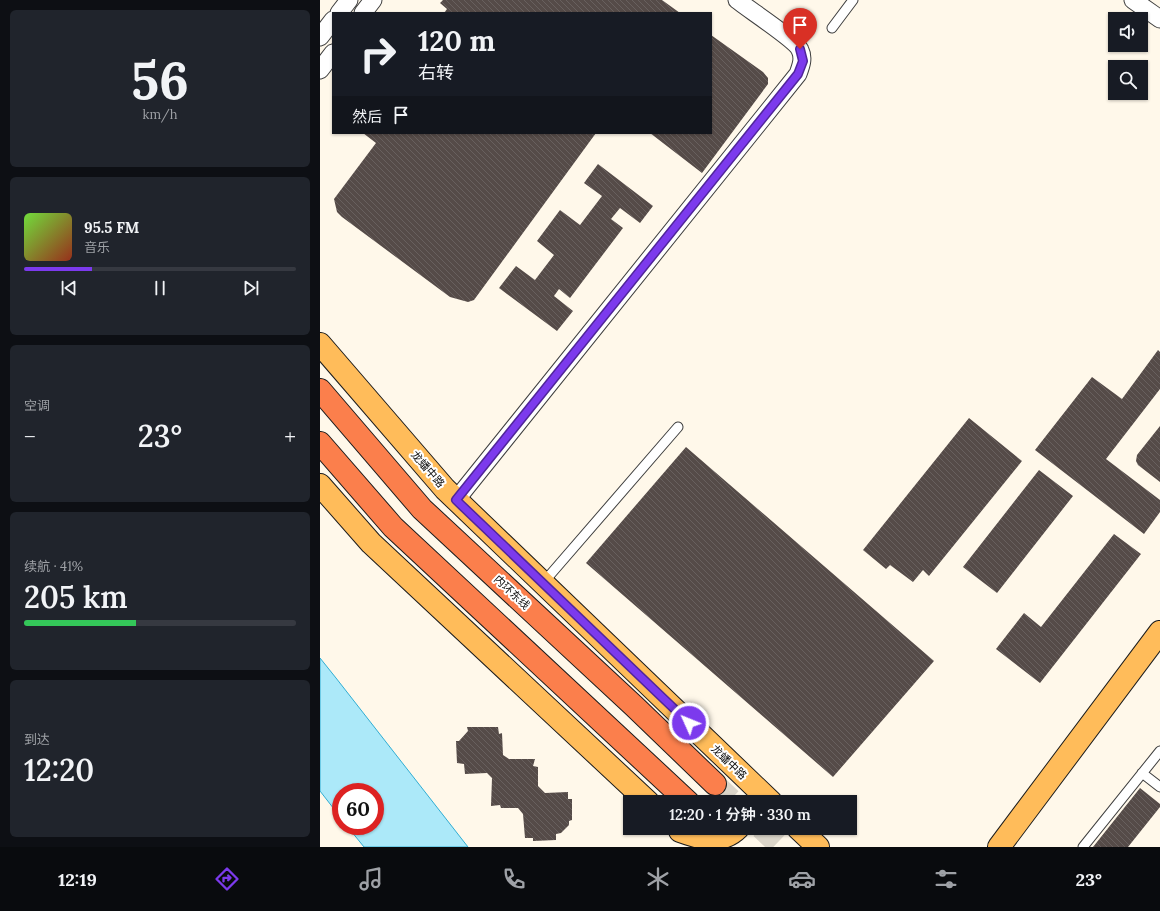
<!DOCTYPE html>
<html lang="zh">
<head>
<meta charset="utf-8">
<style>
  :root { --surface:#171b24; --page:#20242c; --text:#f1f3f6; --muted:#9ea1a6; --line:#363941; --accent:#7c3aed }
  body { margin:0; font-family:Lora,"Noto Sans SC",serif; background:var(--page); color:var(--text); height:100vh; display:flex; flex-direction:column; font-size:15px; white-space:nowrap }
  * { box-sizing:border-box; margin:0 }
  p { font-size:13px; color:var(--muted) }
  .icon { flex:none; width:22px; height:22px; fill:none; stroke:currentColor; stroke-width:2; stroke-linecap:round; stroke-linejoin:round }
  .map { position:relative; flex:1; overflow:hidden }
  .panel { display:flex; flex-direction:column; gap:10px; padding:10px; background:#0d0f14; width:320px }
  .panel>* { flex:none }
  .banner { position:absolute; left:12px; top:12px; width:380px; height:122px; border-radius:0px; box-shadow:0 1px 3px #0004; background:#171b24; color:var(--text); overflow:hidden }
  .tools { position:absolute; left:788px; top:12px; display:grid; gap:8px }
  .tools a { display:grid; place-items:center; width:40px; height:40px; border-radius:0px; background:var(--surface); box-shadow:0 1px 3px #0004; font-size:20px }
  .speed { position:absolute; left:12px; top:783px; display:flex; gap:8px; font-size:20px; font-weight:700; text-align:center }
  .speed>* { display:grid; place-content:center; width:52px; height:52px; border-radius:50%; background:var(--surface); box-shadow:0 1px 3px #0004; line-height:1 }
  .speed .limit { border:6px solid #d22; background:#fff; color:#111 }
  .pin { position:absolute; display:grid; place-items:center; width:34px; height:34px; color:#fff; margin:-41px -17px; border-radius:50% 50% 50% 0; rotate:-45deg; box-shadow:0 0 4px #0007 }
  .pin .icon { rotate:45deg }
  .me { position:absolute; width:44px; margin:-22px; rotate:314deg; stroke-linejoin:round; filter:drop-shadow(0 0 3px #0008) }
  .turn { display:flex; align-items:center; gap:14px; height:84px; padding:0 20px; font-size:18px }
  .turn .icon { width:52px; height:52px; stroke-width:2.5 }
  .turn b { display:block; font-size:28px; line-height:34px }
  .then { display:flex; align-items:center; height:38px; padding:0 20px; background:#0003; gap:8px; font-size:15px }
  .big { font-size:30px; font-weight:600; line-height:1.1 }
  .panel .widget { flex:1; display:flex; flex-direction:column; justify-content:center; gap:6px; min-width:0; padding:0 14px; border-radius:6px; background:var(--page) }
  .panel .dial { align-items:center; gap:0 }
  .dial b { font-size:52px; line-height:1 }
  .song { display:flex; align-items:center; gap:12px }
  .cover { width:48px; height:48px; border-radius:6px; background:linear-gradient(135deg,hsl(100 70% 55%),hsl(10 70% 35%)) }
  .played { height:4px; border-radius:2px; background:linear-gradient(90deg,var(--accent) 25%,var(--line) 25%) }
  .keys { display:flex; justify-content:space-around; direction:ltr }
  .heat { display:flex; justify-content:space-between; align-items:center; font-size:22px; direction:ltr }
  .charge { height:6px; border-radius:3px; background:linear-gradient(90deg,#34c759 41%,var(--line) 0) }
  .trip { position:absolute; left:303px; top:795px; width:234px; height:40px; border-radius:0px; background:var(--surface); box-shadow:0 1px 3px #0004; font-weight:600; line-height:40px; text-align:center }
  .menu { display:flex; height:64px; justify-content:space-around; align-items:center; background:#090b0e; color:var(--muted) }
  .menu .icon { width:28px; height:28px }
  .menu .selected { color:var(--accent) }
  .menu b { font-size:18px; color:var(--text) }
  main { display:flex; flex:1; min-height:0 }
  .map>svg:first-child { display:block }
</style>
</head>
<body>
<main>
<section class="panel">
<div class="widget dial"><b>56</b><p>km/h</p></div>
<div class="widget">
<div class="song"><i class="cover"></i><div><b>95.5 FM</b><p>音乐</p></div></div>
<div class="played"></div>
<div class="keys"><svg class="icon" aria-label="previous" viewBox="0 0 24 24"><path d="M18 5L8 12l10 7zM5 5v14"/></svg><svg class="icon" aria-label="pause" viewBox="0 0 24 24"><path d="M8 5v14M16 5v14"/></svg><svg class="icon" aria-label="next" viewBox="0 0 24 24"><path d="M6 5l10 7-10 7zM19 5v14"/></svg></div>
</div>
<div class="widget"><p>空调</p>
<div class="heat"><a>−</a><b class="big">23°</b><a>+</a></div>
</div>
<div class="widget"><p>续航 · 41%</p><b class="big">205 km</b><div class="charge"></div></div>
<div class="widget"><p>到达</p><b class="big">12:20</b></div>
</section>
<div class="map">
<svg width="840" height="847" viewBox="0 0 840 847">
  <defs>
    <pattern id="building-back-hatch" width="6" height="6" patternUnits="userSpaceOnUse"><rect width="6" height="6" fill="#554b48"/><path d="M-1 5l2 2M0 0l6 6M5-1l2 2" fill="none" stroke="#68605e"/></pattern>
  </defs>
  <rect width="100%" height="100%" fill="#fff8ea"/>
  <!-- water -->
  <path fill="#ace9f9" stroke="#30add3" d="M0 658 16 678 148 847H44L27 826H55V792H21V818L0 791Z"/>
  <!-- building -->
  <path fill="url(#building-back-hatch)" d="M123 0H342L360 13H124L127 9 120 3Z
    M391 35 443 72 448 78V84L382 173 330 133H391Z
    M43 133H276L154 300 148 302 130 297 22 217 17 212 14 199 56 143Z
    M278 164 333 206 320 223 300 208 291 219 303 228 250 298 239 289 234 296 253 311 237 331 179 288 196 266 215 280 234 255 217 241 240 210 260 225 282 196 264 183Z
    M838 350 840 352V389L786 459 840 500V512L824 534 715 450 772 377 802 399Z
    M649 418 702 461 609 576 603 570 593 582 570 565 566 569 543 550Z
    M840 426V482L818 465 816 461 817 455Z
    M366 447 614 661 513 777 266 563Z
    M719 470 753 496 677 593 643 567Z
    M794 534 821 554 720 683 676 649 704 613 721 627Z
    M147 727H178L179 734 182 733 183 755 189 759H215L213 766 218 767V786L225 793 248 792V799H252V820L249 821V825L241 833 236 834V840L213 841V838H205L203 814 198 808H181L180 805 171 806 172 778 167 773 145 774 144 764 137 763 136 741H139L148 731Z
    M820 788 840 804V807L808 847H773Z"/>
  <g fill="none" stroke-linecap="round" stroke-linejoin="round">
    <!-- highway-tunnel -->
    <path stroke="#dbd5c9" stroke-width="22" stroke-dasharray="22 11" stroke-linecap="butt" d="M395 784 414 802
      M441 828 461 847"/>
    <defs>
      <path id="lane" d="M512 28 533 0
        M223 583 358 427
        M822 773 840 787
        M763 847 840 751"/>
      <path id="street" d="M813 0 840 19
        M19 13 29 0
        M43 13 53 0
        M0 37 13 20
        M0 70 13 53
        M136 500 478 74C481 66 484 58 480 50 476 40 428 9 417 0"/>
      <path id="primary" d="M0 344 125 489 451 802
        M0 485 51 543 328 802
        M478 828 498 847
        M360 831C379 838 401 845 418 828
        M679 847 840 632"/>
      <path id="highway" d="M0 390 102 509 314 706 395 784
        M0 443 73 527 368 802"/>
    </defs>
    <!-- lane casing -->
    <use href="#lane" stroke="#3f3f3f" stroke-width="11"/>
    <!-- street casing -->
    <use href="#street" stroke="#3f3f3f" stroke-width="19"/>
    <!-- primary casing -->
    <use href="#primary" stroke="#1d1d1d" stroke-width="24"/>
    <!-- highway casing -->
    <use href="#highway" stroke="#1d1d1d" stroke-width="24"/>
    <!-- lane -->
    <use href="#lane" stroke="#fff" stroke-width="9"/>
    <!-- street -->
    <use href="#street" stroke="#fff" stroke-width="17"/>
    <!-- primary -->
    <use href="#primary" stroke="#ffbc5a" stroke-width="22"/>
    <!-- highway -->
    <use href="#highway" stroke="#fb7f4c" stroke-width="22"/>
  </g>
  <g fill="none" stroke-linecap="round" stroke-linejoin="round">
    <defs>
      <path id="route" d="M369 723 136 500 478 74 483 61 480 49"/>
    </defs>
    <!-- route casing -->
    <use href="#route" stroke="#51269a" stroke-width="10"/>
    <!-- route -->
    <use href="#route" stroke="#7c3aed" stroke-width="7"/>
  </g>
  <g text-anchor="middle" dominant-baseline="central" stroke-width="4" stroke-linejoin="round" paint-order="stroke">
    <!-- street labels -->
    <g font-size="11" fill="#0c0c0c" stroke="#fff">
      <text transform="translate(108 469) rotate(49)">龙蟠中路</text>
      <text transform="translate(192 592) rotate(43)">内环东线</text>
      <text transform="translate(409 762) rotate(44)">龙蟠中路</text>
    </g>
  </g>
</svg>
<div class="tools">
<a><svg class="icon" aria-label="sound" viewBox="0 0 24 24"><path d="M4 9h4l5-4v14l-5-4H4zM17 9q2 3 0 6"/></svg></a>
<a><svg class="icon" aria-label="search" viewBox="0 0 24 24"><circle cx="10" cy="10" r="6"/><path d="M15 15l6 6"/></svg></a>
</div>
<div class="speed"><div class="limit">60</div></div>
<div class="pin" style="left:480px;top:49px;background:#d93025"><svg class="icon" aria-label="arrive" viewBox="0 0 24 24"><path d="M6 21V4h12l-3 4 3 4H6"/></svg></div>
<svg class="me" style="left:369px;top:723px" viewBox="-20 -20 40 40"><circle r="17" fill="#7c3aed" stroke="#fff" stroke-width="3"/><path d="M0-11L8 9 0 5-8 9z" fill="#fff"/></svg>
<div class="trip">12:20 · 1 分钟 · 330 m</div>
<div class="banner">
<div class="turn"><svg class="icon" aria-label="right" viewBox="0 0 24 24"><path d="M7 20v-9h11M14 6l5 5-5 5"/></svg><div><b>120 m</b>右转</div></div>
<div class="then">然后<svg class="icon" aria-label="arrive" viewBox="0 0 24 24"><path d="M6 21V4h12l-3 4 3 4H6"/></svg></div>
</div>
</div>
</main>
<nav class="menu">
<b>12:19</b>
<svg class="icon selected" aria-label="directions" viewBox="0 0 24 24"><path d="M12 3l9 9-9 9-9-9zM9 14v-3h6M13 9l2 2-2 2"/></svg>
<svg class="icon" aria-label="music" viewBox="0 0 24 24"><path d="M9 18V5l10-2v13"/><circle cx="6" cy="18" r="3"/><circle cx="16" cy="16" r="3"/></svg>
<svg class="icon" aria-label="phone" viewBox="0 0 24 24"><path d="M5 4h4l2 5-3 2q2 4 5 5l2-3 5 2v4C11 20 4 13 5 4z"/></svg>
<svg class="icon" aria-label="climate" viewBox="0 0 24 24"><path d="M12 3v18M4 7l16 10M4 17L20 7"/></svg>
<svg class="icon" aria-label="car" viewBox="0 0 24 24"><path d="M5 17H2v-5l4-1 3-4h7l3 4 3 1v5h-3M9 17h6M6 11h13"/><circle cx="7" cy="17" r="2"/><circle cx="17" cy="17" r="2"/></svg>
<svg class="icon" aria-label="filters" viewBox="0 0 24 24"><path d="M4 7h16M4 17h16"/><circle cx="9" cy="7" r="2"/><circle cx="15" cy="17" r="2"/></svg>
<b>23°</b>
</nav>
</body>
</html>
